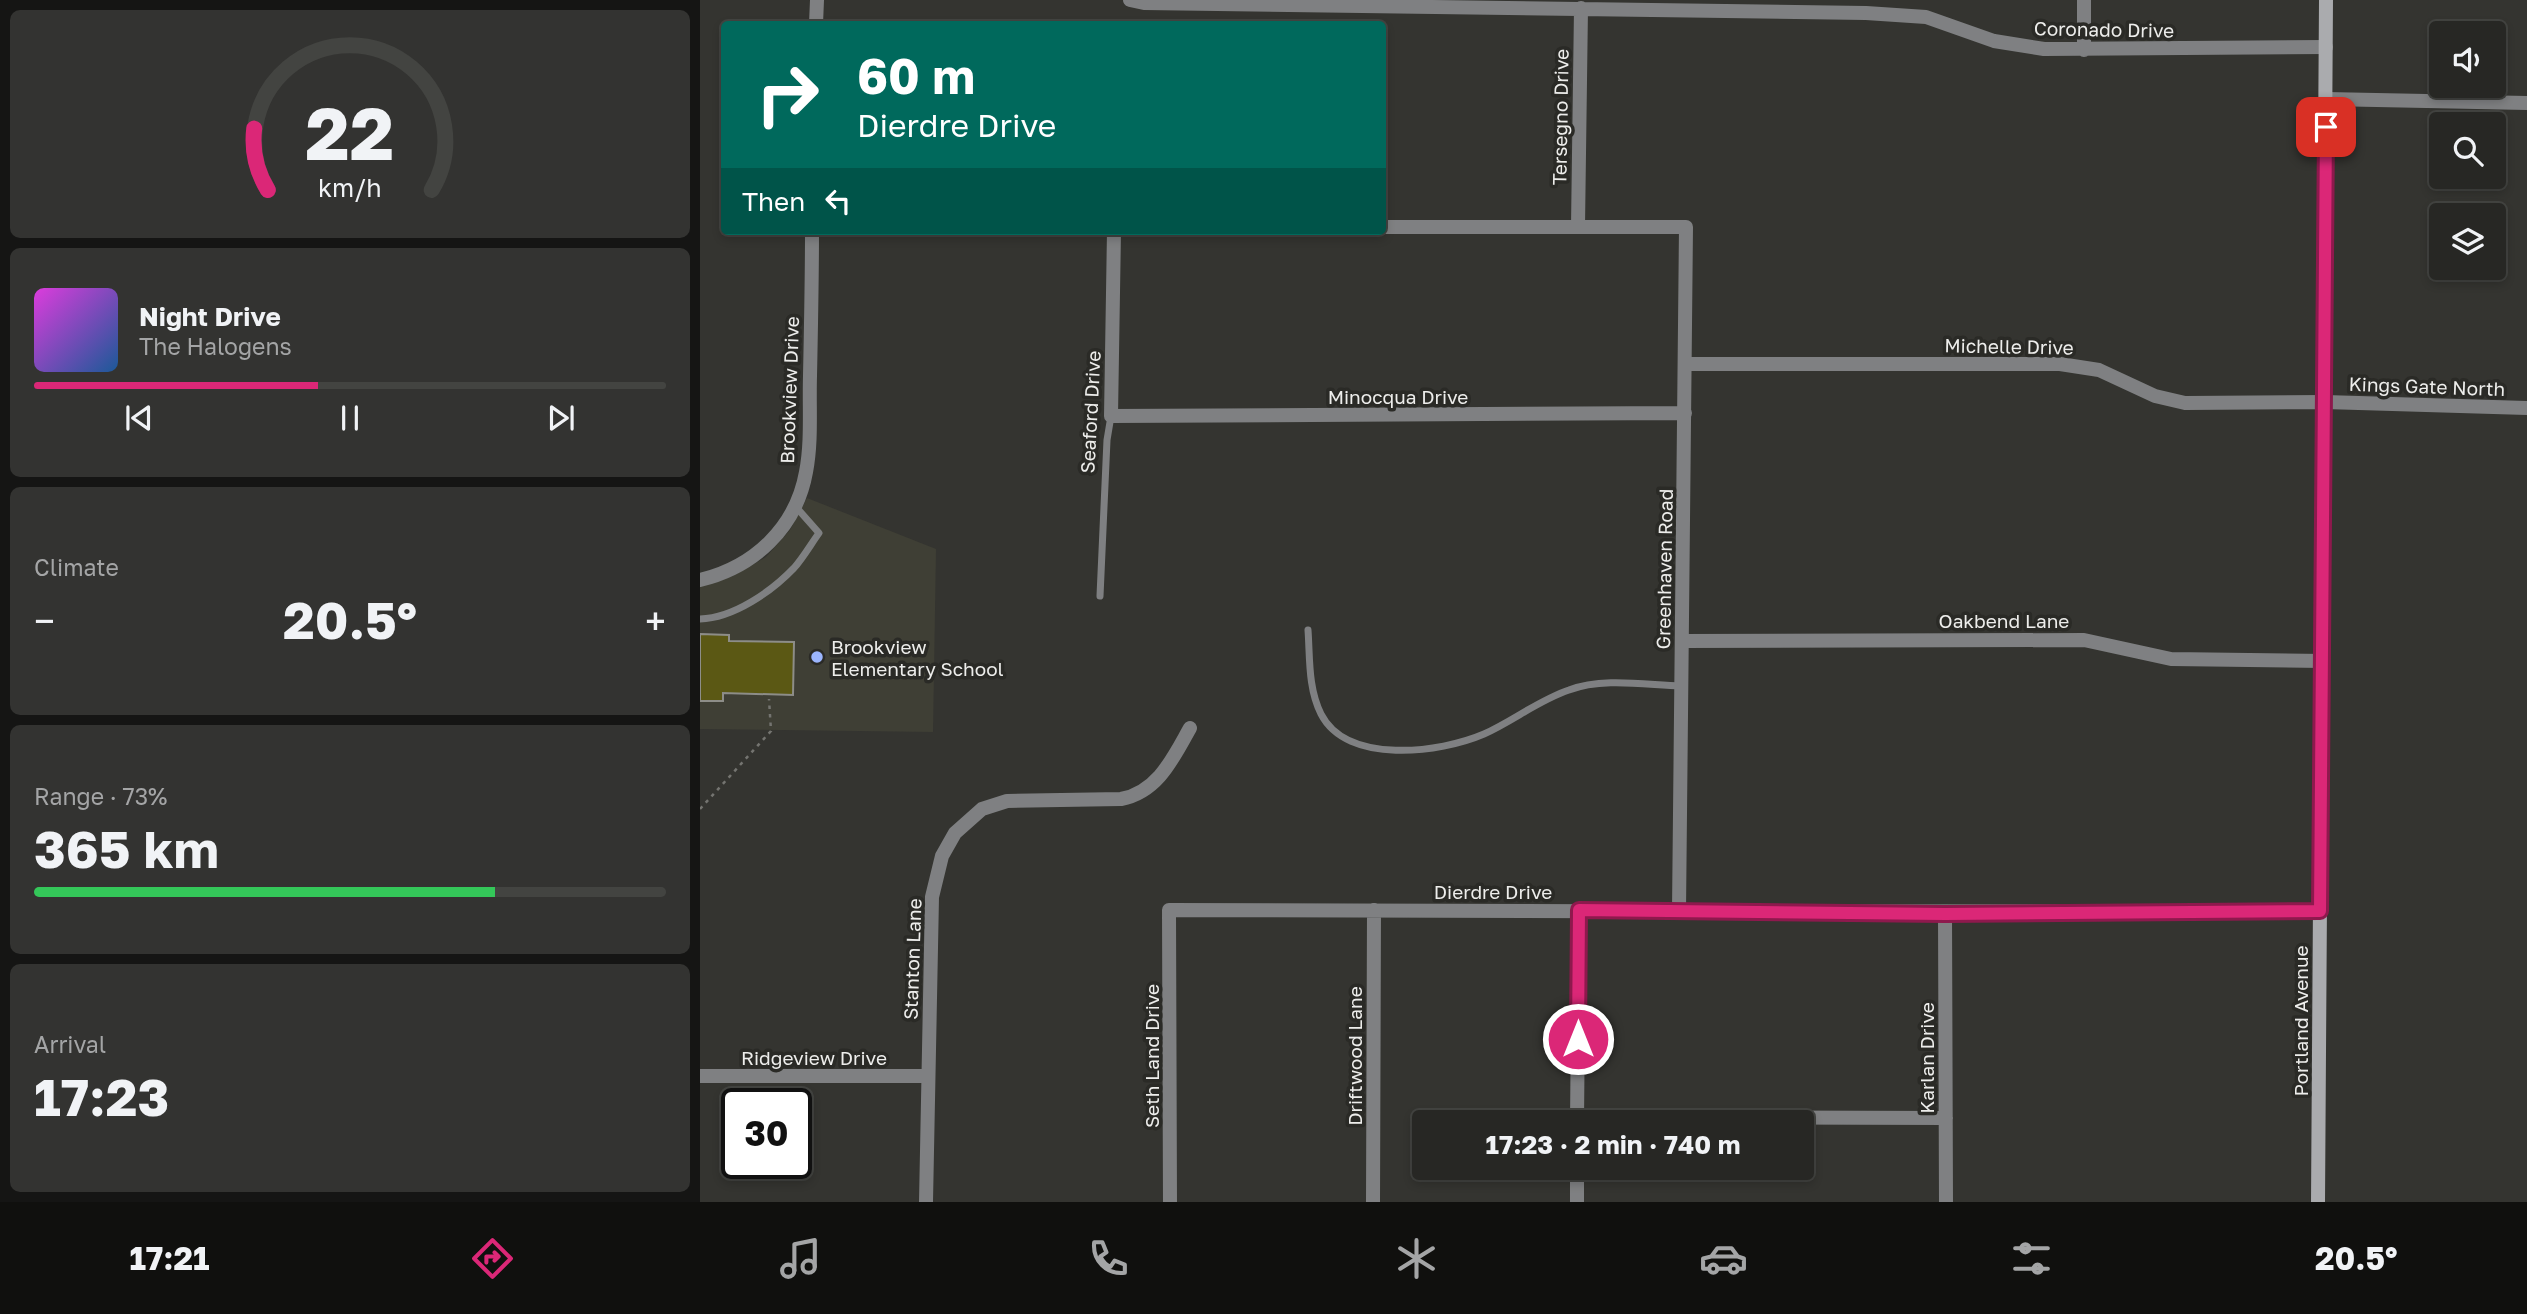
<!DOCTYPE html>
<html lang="en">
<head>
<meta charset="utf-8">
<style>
  :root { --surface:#272724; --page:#333331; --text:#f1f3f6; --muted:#a4a5a6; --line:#434441; --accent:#db2777 }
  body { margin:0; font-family:"Golos Text",sans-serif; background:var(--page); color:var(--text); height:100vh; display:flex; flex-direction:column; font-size:26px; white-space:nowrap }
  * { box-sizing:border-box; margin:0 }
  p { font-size:23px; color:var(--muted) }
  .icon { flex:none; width:38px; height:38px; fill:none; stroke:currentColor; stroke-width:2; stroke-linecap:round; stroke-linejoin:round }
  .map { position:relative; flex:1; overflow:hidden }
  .panel { display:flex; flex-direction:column; gap:10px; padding:10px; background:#151514; width:700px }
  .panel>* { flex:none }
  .top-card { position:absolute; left:21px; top:21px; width:665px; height:214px; border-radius:7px; box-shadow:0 4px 10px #0003,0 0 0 2px var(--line); background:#00695c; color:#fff; overflow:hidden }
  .tools { position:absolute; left:1729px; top:21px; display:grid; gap:14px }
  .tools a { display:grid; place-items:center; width:77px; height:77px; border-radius:7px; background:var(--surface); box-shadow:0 4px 10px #0003,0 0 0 2px var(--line); font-size:35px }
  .speed { position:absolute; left:21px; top:1088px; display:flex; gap:14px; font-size:35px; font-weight:700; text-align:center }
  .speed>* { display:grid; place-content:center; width:91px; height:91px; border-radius:50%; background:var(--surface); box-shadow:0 4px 10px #0003,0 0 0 2px var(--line); line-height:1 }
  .speed .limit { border:4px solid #111; border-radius:10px; background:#fff; color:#111 }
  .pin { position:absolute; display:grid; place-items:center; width:60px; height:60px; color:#fff; margin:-30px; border-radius:14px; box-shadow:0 4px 10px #0006 }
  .me { position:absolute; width:77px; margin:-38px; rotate:0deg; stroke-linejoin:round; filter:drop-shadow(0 0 5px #0008) }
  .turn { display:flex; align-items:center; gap:24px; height:147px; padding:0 21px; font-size:32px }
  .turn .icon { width:91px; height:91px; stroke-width:2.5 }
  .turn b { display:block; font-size:49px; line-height:60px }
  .then { display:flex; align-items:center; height:66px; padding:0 21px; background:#0003; gap:14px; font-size:26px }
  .big { font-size:52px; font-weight:700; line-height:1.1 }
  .panel .tile { flex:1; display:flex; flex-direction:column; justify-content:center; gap:10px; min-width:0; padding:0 24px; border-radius:10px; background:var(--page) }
  .panel .dial { align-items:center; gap:0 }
  .dial svg { height:182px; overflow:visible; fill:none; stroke:var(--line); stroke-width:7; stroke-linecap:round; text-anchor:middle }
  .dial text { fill:var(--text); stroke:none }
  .song { display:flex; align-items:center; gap:21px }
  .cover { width:84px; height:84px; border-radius:10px; background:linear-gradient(135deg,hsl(300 70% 55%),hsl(210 70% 35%)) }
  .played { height:7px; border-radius:4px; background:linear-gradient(90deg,var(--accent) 45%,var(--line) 45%) }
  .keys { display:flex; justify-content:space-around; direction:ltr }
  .heat { display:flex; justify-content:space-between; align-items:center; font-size:38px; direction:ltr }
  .charge { height:10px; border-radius:5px; background:linear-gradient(90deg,#34c759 73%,var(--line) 0) }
  .trip { position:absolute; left:712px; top:1110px; width:402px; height:70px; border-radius:7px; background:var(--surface); box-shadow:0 4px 10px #0003,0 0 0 2px var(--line); font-weight:700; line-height:70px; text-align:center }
  .tabs { display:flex; height:112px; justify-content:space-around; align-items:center; background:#10100e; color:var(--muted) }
  .tabs .icon { width:49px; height:49px }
  .tabs .current { color:var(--accent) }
  .tabs b { font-size:32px; color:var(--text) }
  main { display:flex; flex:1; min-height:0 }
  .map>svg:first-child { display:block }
</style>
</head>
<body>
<main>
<section class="panel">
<div class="tile dial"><svg viewBox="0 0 100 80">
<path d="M14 69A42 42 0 1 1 86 69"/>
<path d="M14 69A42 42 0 0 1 8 42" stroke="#db2777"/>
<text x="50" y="56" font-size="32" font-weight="700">22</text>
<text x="50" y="72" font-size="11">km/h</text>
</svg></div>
<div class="tile">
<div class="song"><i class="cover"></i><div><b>Night Drive</b><p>The Halogens</p></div></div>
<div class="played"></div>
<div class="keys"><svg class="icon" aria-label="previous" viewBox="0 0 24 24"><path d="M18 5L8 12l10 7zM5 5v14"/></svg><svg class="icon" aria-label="pause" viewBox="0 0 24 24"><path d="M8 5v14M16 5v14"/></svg><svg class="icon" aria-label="next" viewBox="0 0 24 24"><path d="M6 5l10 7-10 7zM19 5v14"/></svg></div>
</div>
<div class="tile"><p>Climate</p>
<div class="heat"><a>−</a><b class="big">20.5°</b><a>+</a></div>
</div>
<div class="tile"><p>Range · 73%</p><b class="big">365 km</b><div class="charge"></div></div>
<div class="tile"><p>Arrival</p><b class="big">17:23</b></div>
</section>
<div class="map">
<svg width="1827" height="1202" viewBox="0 0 1827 1202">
  <rect width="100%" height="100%" fill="#343430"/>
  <!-- built -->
  <path fill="#3f3f35" d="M107 498 236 549 233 732 0 729V586L33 576 66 557 90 530Z"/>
  <!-- building -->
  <path fill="#5b5814" stroke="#8d8d88" stroke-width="2" d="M0 634 29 635V641L94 642 93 695 23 693V701H0Z"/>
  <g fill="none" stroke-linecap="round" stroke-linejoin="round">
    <!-- path -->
    <path stroke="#747470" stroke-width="2.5" stroke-dasharray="3.5 5" stroke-linecap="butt" d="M0 809 71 731 69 699"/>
    <!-- lane -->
    <path stroke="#7f8082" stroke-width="7" d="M400 596 407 440 411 416
      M0 619C34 618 72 591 94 568 103 558 111 544 119 533L96 507
      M608 630C610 658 608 688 621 714 647 765 740 753 784 734 813 721 839 700 869 690 903 677 946 685 981 686"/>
    <!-- street -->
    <path stroke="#7f8082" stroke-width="14" d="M430 0 444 3 1166 13 1226 17 1294 41 1344 49 1626 47
      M116 24 117 0
      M1384 50V0
      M1626 99 1827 103
      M878 226 881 8
      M682 227H986L979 911
      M414 231 411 416 985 413
      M985 364H1360L1399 370 1455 396 1485 403 1625 402 1827 408
      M0 580C54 567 96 528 106 472 112 441 109 408 110 376 111 328 112 279 112 231
      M982 641 1384 640 1471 659 1623 661
      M1245 914 1246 1202
      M0 1076H228
      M877 1117 1246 1118
      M877 1122 879 910
      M226 1202 232 897 242 856 255 833 282 809 307 801 421 799C458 792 473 758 490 728
      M470 1202 469 910C853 910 1236 914 1620 911
      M673 1202 674 910
      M877 1202V1167"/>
    <!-- secondary -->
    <path stroke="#aaabae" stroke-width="14" d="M1618 1202 1626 0"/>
  </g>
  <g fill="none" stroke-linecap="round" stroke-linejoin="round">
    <defs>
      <path id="route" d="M878 1039 879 910 1245 914 1620 911 1626 127"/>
    </defs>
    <!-- route casing -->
    <use href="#route" stroke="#8e194d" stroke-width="18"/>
    <!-- route -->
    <use href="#route" stroke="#db2777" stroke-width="12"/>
  </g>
  <!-- markers -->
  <circle fill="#9bb5fd" stroke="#2a2a26" stroke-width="2.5" cx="117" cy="657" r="7"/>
  <g text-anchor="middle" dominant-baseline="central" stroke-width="7" stroke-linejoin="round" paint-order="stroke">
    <!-- street labels -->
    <g font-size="19" fill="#ededeb" stroke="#2a2a26">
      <text transform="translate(1404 29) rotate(1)">Coronado Drive</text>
      <text transform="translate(860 117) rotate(-89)">Tersegno Drive</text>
      <text transform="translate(1309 346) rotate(1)">Michelle Drive</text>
      <text transform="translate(1727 386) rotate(2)">Kings Gate North</text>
      <text transform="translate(89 390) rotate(-88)">Brookview Drive</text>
      <text x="698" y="396">Minocqua Drive</text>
      <text transform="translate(390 412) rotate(-87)">Seaford Drive</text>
      <text transform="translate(964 569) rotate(-89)">Greenhaven Road</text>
      <text x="1304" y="620">Oakbend Lane</text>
      <text x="793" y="891">Dierdre Drive</text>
      <text transform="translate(212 959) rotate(-88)">Stanton Lane</text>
      <text transform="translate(1600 1021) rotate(-90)">Portland Avenue</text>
      <text transform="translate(451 1056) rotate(-90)">Seth Land Drive</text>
      <text transform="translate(654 1056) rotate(-90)">Driftwood Lane</text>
      <text x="114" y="1057">Ridgeview Drive</text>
      <text transform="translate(1226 1058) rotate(-90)">Karlan Drive</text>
    </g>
    <!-- poi labels -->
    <g font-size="19" fill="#ededeb" stroke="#2a2a26" text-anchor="start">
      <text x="131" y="646">Brookview<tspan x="131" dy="22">Elementary School</tspan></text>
    </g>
  </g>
</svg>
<div class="tools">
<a><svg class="icon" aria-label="sound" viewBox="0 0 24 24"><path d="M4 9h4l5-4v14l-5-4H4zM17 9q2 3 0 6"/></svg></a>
<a><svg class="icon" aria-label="search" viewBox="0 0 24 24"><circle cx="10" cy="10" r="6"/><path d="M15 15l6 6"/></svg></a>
<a><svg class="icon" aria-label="layers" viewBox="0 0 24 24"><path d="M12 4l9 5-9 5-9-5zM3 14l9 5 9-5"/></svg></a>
</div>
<div class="speed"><div class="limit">30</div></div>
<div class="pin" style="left:1626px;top:127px;background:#d93025"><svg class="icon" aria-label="arrive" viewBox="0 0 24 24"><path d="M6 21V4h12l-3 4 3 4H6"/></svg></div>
<svg class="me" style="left:878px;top:1039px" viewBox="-20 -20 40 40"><circle r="17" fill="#db2777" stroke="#fff" stroke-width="3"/><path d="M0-11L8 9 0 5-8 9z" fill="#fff"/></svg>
<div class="trip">17:23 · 2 min · 740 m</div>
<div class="top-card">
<div class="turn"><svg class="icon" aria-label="right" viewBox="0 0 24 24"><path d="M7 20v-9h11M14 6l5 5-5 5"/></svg><div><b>60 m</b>Dierdre Drive</div></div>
<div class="then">Then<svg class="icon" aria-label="left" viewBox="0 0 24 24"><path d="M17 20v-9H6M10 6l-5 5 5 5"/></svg></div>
</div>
</div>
</main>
<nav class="tabs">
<b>17:21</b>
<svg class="icon current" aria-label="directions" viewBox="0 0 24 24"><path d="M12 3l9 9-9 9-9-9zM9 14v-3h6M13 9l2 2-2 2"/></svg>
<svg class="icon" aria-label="music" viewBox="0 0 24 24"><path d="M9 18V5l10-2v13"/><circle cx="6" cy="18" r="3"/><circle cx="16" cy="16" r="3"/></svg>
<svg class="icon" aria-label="phone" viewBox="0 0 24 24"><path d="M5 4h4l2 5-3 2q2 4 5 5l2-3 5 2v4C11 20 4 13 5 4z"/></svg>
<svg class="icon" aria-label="climate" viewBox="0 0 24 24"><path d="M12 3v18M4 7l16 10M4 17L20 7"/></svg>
<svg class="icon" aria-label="car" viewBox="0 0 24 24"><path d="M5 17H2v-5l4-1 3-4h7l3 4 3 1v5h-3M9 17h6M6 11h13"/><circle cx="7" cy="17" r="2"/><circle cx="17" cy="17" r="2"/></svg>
<svg class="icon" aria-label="filters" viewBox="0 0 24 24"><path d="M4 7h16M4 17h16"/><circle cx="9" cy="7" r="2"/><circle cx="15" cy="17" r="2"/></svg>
<b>20.5°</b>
</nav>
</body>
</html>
